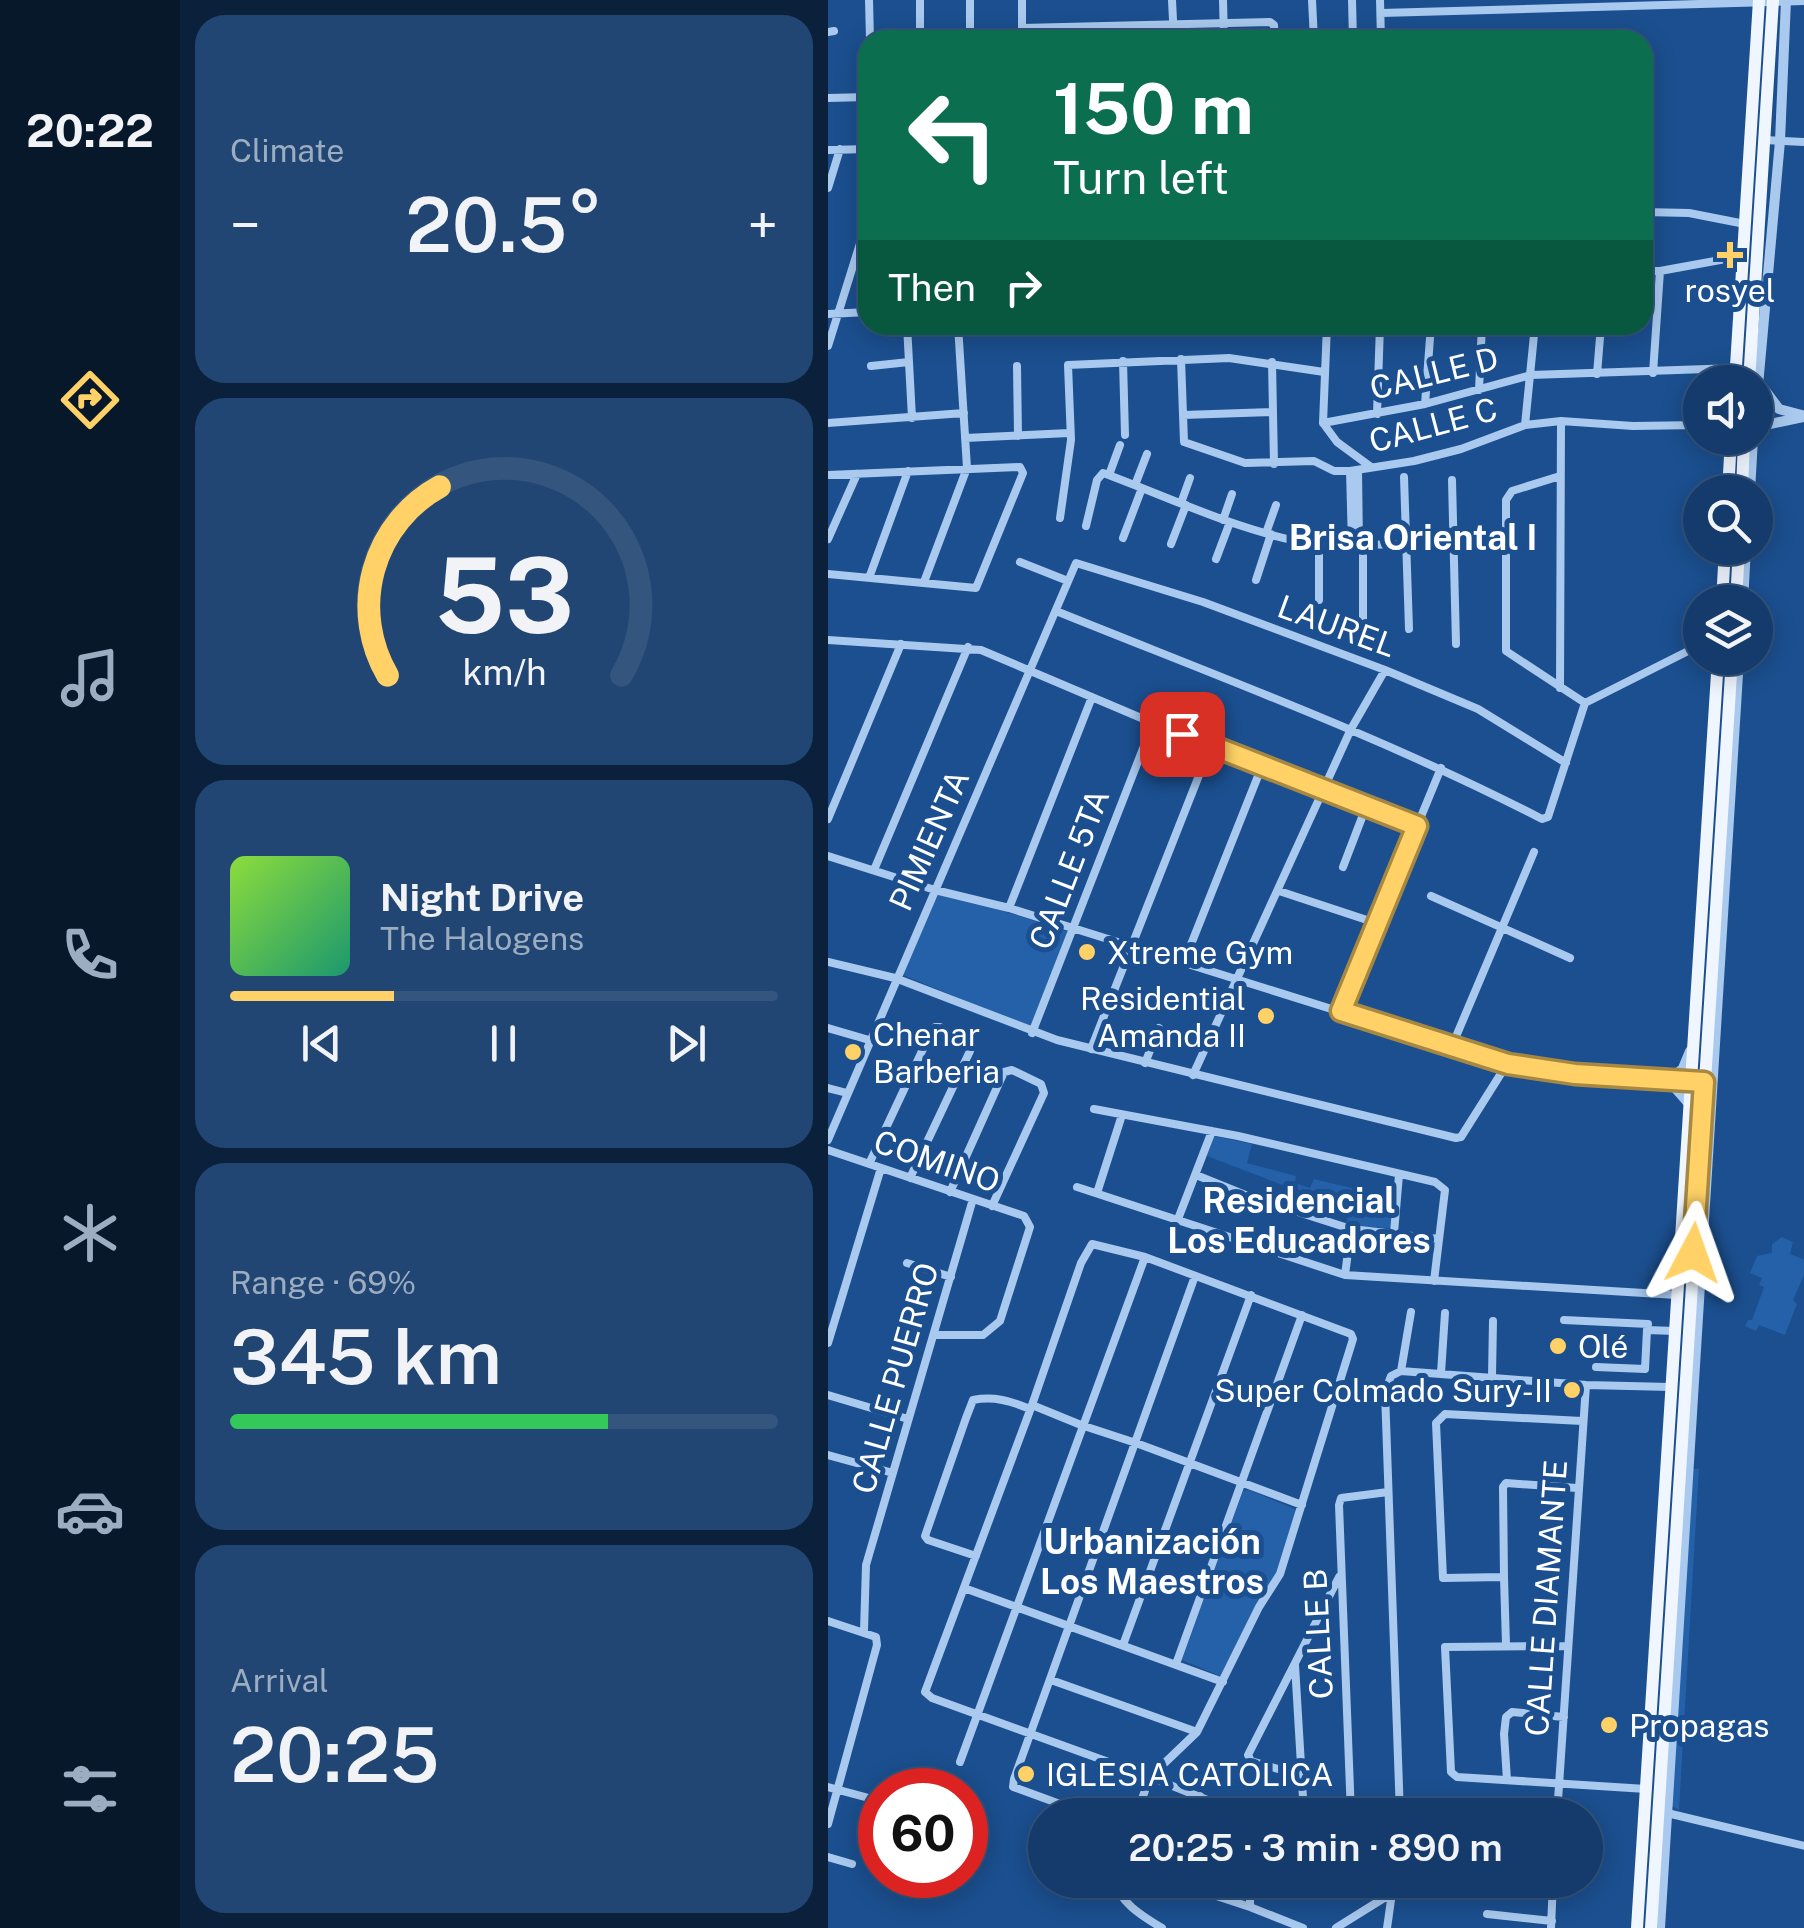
<!DOCTYPE html>
<html lang="en">
<head>
<meta charset="utf-8">
<style>
  :root { --surface:#143b6b; --page:#214673; --text:#f1f3f6; --muted:#9dadc1; --line:#33557e; --accent:#ffd166 }
  body { margin:0; font-family:"Public Sans",sans-serif; background:var(--page); color:var(--text); height:100vh; display:flex; flex-direction:column; font-size:38px; white-space:nowrap }
  * { box-sizing:border-box; margin:0 }
  p { font-size:32px; color:var(--muted) }
  .icon { flex:none; width:55px; height:55px; fill:none; stroke:currentColor; stroke-width:2; stroke-linecap:round; stroke-linejoin:round }
  .map { position:relative; flex:1; overflow:hidden }
  .panel { display:flex; flex-direction:column; gap:15px; padding:15px; background:#0b203b; width:648px }
  .panel>* { flex:none }
  .banner { position:absolute; left:30px; top:30px; width:795px; height:305px; border-radius:30px; box-shadow:0 5px 25px #0003,0 0 0 2px var(--line); background:#0b6e4f; color:#fff; overflow:hidden }
  .controls { position:absolute; left:855px; top:365px; display:grid; gap:20px }
  .controls a { display:grid; place-items:center; width:90px; height:90px; border-radius:50%; background:var(--surface); box-shadow:0 5px 25px #0003,0 0 0 2px var(--line); font-size:50px }
  .speed { position:absolute; left:30px; top:1768px; display:flex; gap:20px; font-size:50px; font-weight:700; text-align:center }
  .speed>* { display:grid; place-content:center; width:130px; height:130px; border-radius:50%; background:var(--surface); box-shadow:0 5px 25px #0003,0 0 0 2px var(--line); line-height:1 }
  .speed .limit { border:15px solid #d22; background:#fff; color:#111 }
  .pin { position:absolute; display:grid; place-items:center; width:85px; height:85px; color:#fff; margin:-42px; border-radius:20px; box-shadow:0 5px 15px #0006 }
  .me { position:absolute; width:110px; margin:-55px; rotate:4deg; stroke-linejoin:round; filter:drop-shadow(0 0 8px #0008) }
  .turn { display:flex; align-items:center; gap:35px; height:210px; padding:0 30px; font-size:45px }
  .turn .icon { width:130px; height:130px; stroke-width:2.5 }
  .turn b { display:block; font-size:70px; line-height:85px }
  .then { display:flex; align-items:center; height:95px; padding:0 30px; background:#0003; gap:20px; font-size:38px }
  .big { font-size:75px; font-weight:600; line-height:1.1 }
  .panel .tile { flex:1; display:flex; flex-direction:column; justify-content:center; gap:15px; min-width:0; padding:0 35px; border-radius:30px; background:var(--page) }
  .panel .dial { align-items:center; gap:0 }
  .dial svg { height:260px; overflow:visible; fill:none; stroke:var(--line); stroke-width:7; stroke-linecap:round; text-anchor:middle }
  .dial text { fill:var(--text); stroke:none }
  .song { display:flex; align-items:center; gap:30px }
  .cover { width:120px; height:120px; border-radius:15px; background:linear-gradient(135deg,hsl(90 70% 55%),hsl(160 70% 35%)) }
  .played { height:10px; border-radius:5px; background:linear-gradient(90deg,var(--accent) 30%,var(--line) 30%) }
  .keys { display:flex; justify-content:space-around; direction:ltr }
  .heat { display:flex; justify-content:space-between; align-items:center; font-size:55px; direction:ltr }
  .charge { height:15px; border-radius:8px; background:linear-gradient(90deg,#34c759 69%,var(--line) 0) }
  .trip { position:absolute; left:200px; top:1798px; width:575px; height:100px; border-radius:50px; background:var(--surface); box-shadow:0 5px 25px #0003,0 0 0 2px var(--line); font-weight:600; line-height:100px; text-align:center }
  main { display:flex; flex:1; min-height:0 }
  .tab-bar { display:flex; flex-direction:column; width:180px; justify-content:space-around; align-items:center; background:#08182b; color:var(--muted) }
  .tab-bar .icon { width:70px; height:70px }
  .tab-bar .active { color:var(--accent) }
  .tab-bar b { font-size:45px; color:var(--text) }
  .map>svg:first-child { display:block }
</style>
</head>
<body>
<main>
<nav class="tab-bar">
<b>20:22</b>
<svg class="icon active" aria-label="directions" viewBox="0 0 24 24"><path d="M12 3l9 9-9 9-9-9zM9 14v-3h6M13 9l2 2-2 2"/></svg>
<svg class="icon" aria-label="music" viewBox="0 0 24 24"><path d="M9 18V5l10-2v13"/><circle cx="6" cy="18" r="3"/><circle cx="16" cy="16" r="3"/></svg>
<svg class="icon" aria-label="phone" viewBox="0 0 24 24"><path d="M5 4h4l2 5-3 2q2 4 5 5l2-3 5 2v4C11 20 4 13 5 4z"/></svg>
<svg class="icon" aria-label="climate" viewBox="0 0 24 24"><path d="M12 3v18M4 7l16 10M4 17L20 7"/></svg>
<svg class="icon" aria-label="car" viewBox="0 0 24 24"><path d="M5 17H2v-5l4-1 3-4h7l3 4 3 1v5h-3M9 17h6M6 11h13"/><circle cx="7" cy="17" r="2"/><circle cx="17" cy="17" r="2"/></svg>
<svg class="icon" aria-label="filters" viewBox="0 0 24 24"><path d="M4 7h16M4 17h16"/><circle cx="9" cy="7" r="2"/><circle cx="15" cy="17" r="2"/></svg>
</nav>
<section class="panel">
<div class="tile"><p>Climate</p>
<div class="heat"><a>−</a><b class="big">20.5°</b><a>+</a></div>
</div>
<div class="tile dial"><svg viewBox="0 0 100 80">
<path d="M14 69A42 42 0 1 1 86 69"/>
<path d="M14 69A42 42 0 0 1 30 11" stroke="#ffd166"/>
<text x="50" y="56" font-size="32" font-weight="700">53</text>
<text x="50" y="72" font-size="11">km/h</text>
</svg></div>
<div class="tile">
<div class="song"><i class="cover"></i><div><b>Night Drive</b><p>The Halogens</p></div></div>
<div class="played"></div>
<div class="keys"><svg class="icon" aria-label="previous" viewBox="0 0 24 24"><path d="M18 5L8 12l10 7zM5 5v14"/></svg><svg class="icon" aria-label="pause" viewBox="0 0 24 24"><path d="M8 5v14M16 5v14"/></svg><svg class="icon" aria-label="next" viewBox="0 0 24 24"><path d="M6 5l10 7-10 7zM19 5v14"/></svg></div>
</div>
<div class="tile"><p>Range · 69%</p><b class="big">345 km</b><div class="charge"></div></div>
<div class="tile"><p>Arrival</p><b class="big">20:25</b></div>
</section>
<div class="map">
<svg width="977" height="1928" viewBox="0 0 977 1928">
  <rect width="100%" height="100%" fill="#1b4f8f"/>
  <!-- green -->
  <path fill="#2461a8" d="M111 891 239 931 206 1029 75 975Z
    M386 1136 424 1144 419 1163 468 1176 467 1183 482 1188 486 1179 565 1198 563 1228 531 1227 518 1223 523 1205 465 1189 379 1156Z
    M954 1237 965 1242 962 1254 977 1260 976 1275 965 1300 969 1304 957 1335 931 1325 928 1331 917 1326 920 1320H924L936 1287 931 1285 934 1278 922 1273 929 1256 944 1253V1244Z
    M852 1469H871L851 1810 842 1805Z
    M421 1490 467 1509V1512L449 1572 392 1676 354 1660 415 1491Z"/>
  <g fill="none" stroke-linecap="round" stroke-linejoin="round">
    <!-- minor -->
    <path stroke="#a9c9ee" stroke-width="8" d="M41 0 42 40
      M92 0V40
      M142 0V40
      M344 0 346 40
      M395 0 396 40
      M484 0 486 40
      M524 0 525 40
      M552 0 553 40
      M553 13 977 1
      M194 28 442 22 446 25 447 40
      M0 32 6 31
      M194 40V0
      M0 98 40 97
      M936 140 977 142
      M0 150 40 149
      M0 188 12 149
      M815 212 861 213 917 224
      M815 271H832L914 256
      M0 314 40 312
      M79 325 84 418
      M499 325 495 423 509 442 543 467
      M0 346 40 218
      M353 359 356 442 417 463 486 461 506 471H522L586 461 633 449 697 425 733 421 805 426 872 425
      M295 361 297 435
      M444 362 446 464
      M43 366 81 362
      M189 366 190 436
      M825 373 832 271
      M769 374 773 325
      M651 390 654 325
      M597 404 603 325
      M549 414 552 325
      M355 415 445 412
      M0 423 136 413
      M495 423 597 404 703 375 908 368
      M697 425 707 325
      M137 438 241 433
      M530 470 531 545
      M522 471 524 545
      M0 475 192 467 195 473 148 588 0 574
      M281 475 292 445
      M732 476 684 491 678 500V651L757 703
      M576 477 581 629
      M624 480 628 644
      M307 485 319 454
      M353 503 362 478
      M232 518 243 440 240 365 401 358 496 372
      M395 520 404 494
      M258 526 269 480 275 473C346 499 416 534 491 545L625 544
      M438 533 448 505
      M295 538 314 488
      M0 539 29 474
      M343 544 358 505
      M535 545V622
      M388 559 402 522
      M192 562 240 581
      M41 578 80 471
      M428 580 443 534
      M96 582 139 468 130 325
      M491 600V545
      M228 611C394 678 555 737 714 819L720 817 757 703 872 645
      M0 640 153 650 325 723 589 826
      M732 688 733 421
      M0 819 73 644
      M0 856 107 890 181 908 679 1064 747 1073 863 1081
      M515 867 538 807
      M46 870 140 647
      M451 891 548 923
      M603 896 742 958
      M181 908 264 697
      M0 962 67 978 229 1040 628 1138 633 1137 679 1064
      M356 962 434 766
      M513 1011 613 768
      M0 1028 41 1040
      M204 1033 325 723
      M624 1046 706 852
      M263 1049 383 745
      M317 1063 331 1028
      M365 1075 523 729 557 670
      M0 1088 19 1093
      M860 1104 839 1080 854 1068 861 1051
      M266 1109 410 1136 607 1182 617 1190 606 1281
      M0 1140 248 563 375 602 557 670 650 709 738 763
      M0 1150 196 1216 202 1227 172 1321 155 1335H106
      M41 1164 103 1032 107 1027H112L139 1042 142 1051 82 1178
      M368 1175 420 1196 523 1229 611 1239
      M249 1187 517 1275 849 1295
      M122 1192 176 1072 184 1070 213 1084 216 1093 164 1206
      M269 1193 294 1115
      M350 1219 384 1131
      M566 1233 571 1175
      M79 1263 123 1277
      M517 1275 523 1229
      M736 1320 820 1324 819 1330
      M0 1343 53 1168
      M768 1367 817 1369 819 1330 847 1331
      M573 1371 583 1312
      M613 1373 617 1313
      M664 1376 665 1321
      M0 1395 80 1419
      M204 1405 253 1425 308 1443 474 1505
      M0 1455 65 1473
      M148 1556 100 1540 97 1536 138 1418 145 1400C166 1396 183 1401 202 1409
      M676 1577 675 1487 678 1483 749 1488
      M136 1588 395 1682
      M0 1621 48 1637 49 1645 0 1824
      M36 1631 38 1565 145 1199
      M295 1645 423 1295
      M678 1645 676 1577 615 1578 608 1423 617 1414 754 1421
      M739 1646 617 1647 623 1772 629 1777 818 1789
      M348 1664 474 1315
      M467 1665 476 1815
      M223 1680 369 1732
      M132 1762 317 1257
      M474 1776 423 1761 420 1755 511 1577
      M679 1780 676 1734 678 1717 684 1712 736 1717
      M0 1787 52 1801
      M839 1813 977 1846
      M262 1815 191 1789 185 1787 186 1779 367 1276
      M308 1815 322 1777 369 1732 431 1607 452 1574 525 1339 523 1334 317 1257 264 1244 253 1263 204 1405 97 1692 104 1698 322 1777 417 1815
      M366 1815 372 1796
      M523 1815 511 1505 513 1498 560 1492
      M572 1815 557 1392 563 1376 573 1371 758 1385 843 1387
      M729 1815 758 1385
      M0 1857 24 1864
      M287 1880C290 1902 316 1917 334 1928
      M353 1880 361 1887 422 1907 475 1928
      M422 1880V1907
      M659 1914 724 1921
      M508 1928 564 1893 559 1928
      M723 1928 725 1880"/>
    <!-- tertiary -->
    <path stroke="#a9c9ee" stroke-width="10" d="M930 381 951 409 977 416
      M928 408 952 141 958 0
      M928 427 975 417
      M922 492 925 438
      M915 602 918 548
      M832 1928 911 658"/>
    <!-- primary -->
    <path stroke="#f0f6ff" stroke-width="12" d="M907 382 931 0
      M921 382 945 0
      M900 492 903 438
      M914 492 916 438
      M894 602 897 548
      M908 602 911 548
      M809 1928 890 658
      M823 1928 904 658"/>
  </g>
  <g fill="none" stroke-linecap="round" stroke-linejoin="round">
    <defs>
      <path id="route" d="M354 734 589 826 513 1011 680 1064 747 1074 876 1082 865 1253"/>
    </defs>
    <!-- route casing -->
    <use href="#route" stroke="#a68842" stroke-width="25"/>
    <!-- route -->
    <use href="#route" stroke="#ffd166" stroke-width="18"/>
  </g>
  <!-- markers -->
  <g fill="#ffd166" stroke="#1b4f8f" stroke-width="4">
    <path d="M897 240h10v10h10v10h-10v10h-10v-10h-10v-10h10z"/>
    <circle cx="259" cy="952" r="10"/>
    <circle cx="438" cy="1016" r="10"/>
    <circle cx="25" cy="1052" r="10"/>
    <circle cx="730" cy="1346" r="10"/>
    <circle cx="744" cy="1390" r="10"/>
    <circle cx="781" cy="1725" r="10"/>
    <circle cx="198" cy="1774" r="10"/>
  </g>
  <g text-anchor="middle" dominant-baseline="central" stroke-width="10" stroke-linejoin="round" paint-order="stroke">
    <!-- poi labels -->
    <g font-size="32" fill="#fff" stroke="#1b4f8f" text-anchor="start">
      <text x="902" y="290" text-anchor="middle">rosyel</text>
      <text x="279" y="952">Xtreme Gym</text>
      <text x="418" y="998" text-anchor="end">Residential<tspan x="418" dy="37">Amanda II</tspan></text>
      <text x="45" y="1034">Chenar<tspan x="45" dy="37">Barberia</tspan></text>
      <text x="750" y="1346">Olé</text>
      <text x="724" y="1390" text-anchor="end">Super Colmado Sury-II</text>
      <text x="801" y="1725">Propagas</text>
      <text x="218" y="1774">IGLESIA CATOLICA</text>
    </g>
    <!-- street labels -->
    <g font-size="32" fill="#fff" stroke="#1b4f8f">
      <text transform="translate(606 373) rotate(-14)">CALLE D</text>
      <text transform="translate(605 425) rotate(-15)">CALLE C</text>
      <text transform="translate(509 626) rotate(20)">LAUREL</text>
      <text transform="translate(101 840) rotate(-66)">PIMIENTA</text>
      <text transform="translate(241 869) rotate(-69)">CALLE 5TA</text>
      <text transform="translate(109 1161) rotate(19)">COMINO</text>
      <text transform="translate(67 1378) rotate(-74)">CALLE PUERRO</text>
      <text transform="translate(718 1598) rotate(-86)">CALLE DIAMANTE</text>
      <text transform="translate(490 1634) rotate(-93)">CALLE B</text>
    </g>
    <!-- neighbourhood labels -->
    <g font-size="35" font-weight="bold" fill="#fff" stroke="#1b4f8f">
      <text x="585" y="537">Brisa Oriental I</text>
      <text x="471" y="1200">Residencial<tspan x="471" dy="40">Los Educadores</tspan></text>
      <text x="324" y="1541">Urbanización<tspan x="324" dy="40">Los Maestros</tspan></text>
    </g>
  </g>
</svg>
<div class="controls">
<a><svg class="icon" aria-label="sound" viewBox="0 0 24 24"><path d="M4 9h4l5-4v14l-5-4H4zM17 9q2 3 0 6"/></svg></a>
<a><svg class="icon" aria-label="search" viewBox="0 0 24 24"><circle cx="10" cy="10" r="6"/><path d="M15 15l6 6"/></svg></a>
<a><svg class="icon" aria-label="layers" viewBox="0 0 24 24"><path d="M12 4l9 5-9 5-9-5zM3 14l9 5 9-5"/></svg></a>
</div>
<div class="speed"><div class="limit">60</div></div>
<div class="pin" style="left:354px;top:734px;background:#d93025"><svg class="icon" aria-label="arrive" viewBox="0 0 24 24"><path d="M6 21V4h12l-3 4 3 4H6"/></svg></div>
<svg class="me" style="left:865px;top:1253px" viewBox="-20 -20 40 40"><path d="M0-17L14 15 0 8-14 15z" fill="#ffd166" stroke="#fff" stroke-width="4"/></svg>
<div class="trip">20:25 · 3 min · 890 m</div>
<div class="banner">
<div class="turn"><svg class="icon" aria-label="left" viewBox="0 0 24 24"><path d="M17 20v-9H6M10 6l-5 5 5 5"/></svg><div><b>150 m</b>Turn left</div></div>
<div class="then">Then<svg class="icon" aria-label="right" viewBox="0 0 24 24"><path d="M7 20v-9h11M14 6l5 5-5 5"/></svg></div>
</div>
</div>
</main>
</body>
</html>
